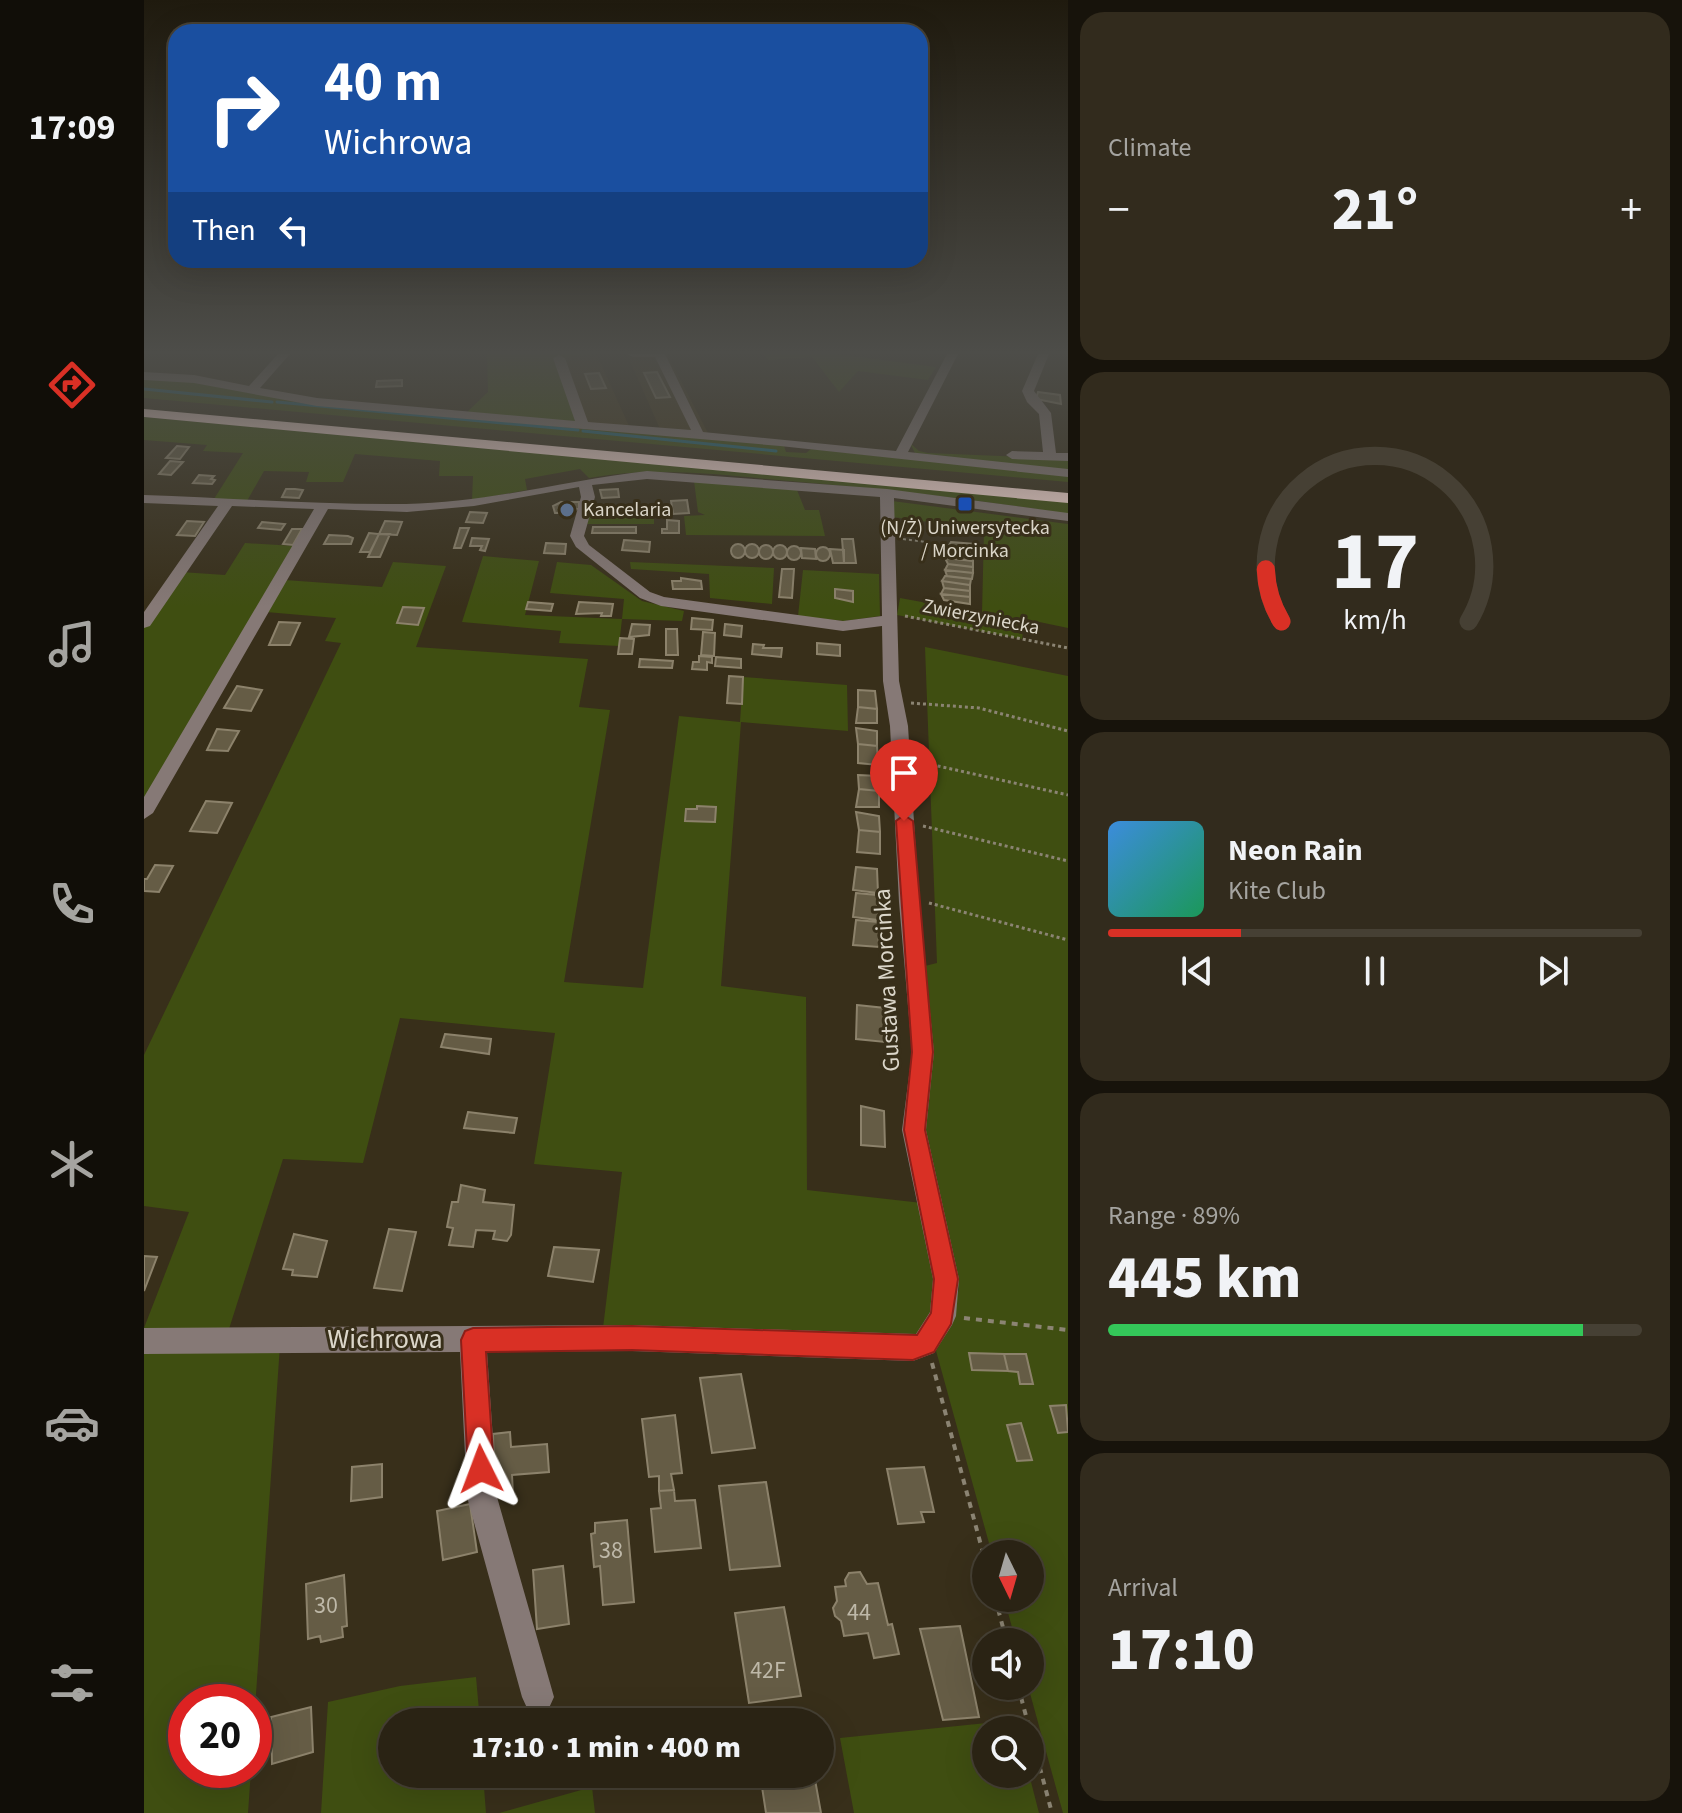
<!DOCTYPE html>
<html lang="en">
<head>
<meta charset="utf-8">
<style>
  :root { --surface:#2a2314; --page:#322b1d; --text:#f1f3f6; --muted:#a5a4a0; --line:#464034; --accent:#d93025 }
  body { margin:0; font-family:"Source Sans 3",sans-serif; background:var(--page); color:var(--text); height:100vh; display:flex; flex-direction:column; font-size:30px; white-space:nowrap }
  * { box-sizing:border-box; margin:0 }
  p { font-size:26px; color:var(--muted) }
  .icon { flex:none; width:44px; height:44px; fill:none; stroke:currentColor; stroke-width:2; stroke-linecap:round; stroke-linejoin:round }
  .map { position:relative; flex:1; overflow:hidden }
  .side { display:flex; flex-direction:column; gap:12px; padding:12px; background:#17130b; width:614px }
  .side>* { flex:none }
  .hud { position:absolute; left:24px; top:24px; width:760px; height:244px; border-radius:24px; box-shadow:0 8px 32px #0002,0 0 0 2px var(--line); background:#1a4fa0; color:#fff; overflow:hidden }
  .needle { width:52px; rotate:175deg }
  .controls { position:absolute; left:828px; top:1540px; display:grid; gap:16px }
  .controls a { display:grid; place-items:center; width:72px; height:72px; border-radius:50%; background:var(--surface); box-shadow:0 8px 32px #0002,0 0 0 2px var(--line); font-size:40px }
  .speed { position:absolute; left:24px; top:1684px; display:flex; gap:16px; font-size:40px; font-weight:700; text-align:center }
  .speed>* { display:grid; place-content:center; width:104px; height:104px; border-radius:50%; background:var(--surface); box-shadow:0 8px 32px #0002,0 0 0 2px var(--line); line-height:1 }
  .speed .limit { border:12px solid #d22; background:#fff; color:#111 }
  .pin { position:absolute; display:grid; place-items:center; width:68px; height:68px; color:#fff; margin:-82px -34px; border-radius:50% 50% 50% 0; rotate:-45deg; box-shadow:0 0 8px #0007 }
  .pin .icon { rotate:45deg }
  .me { position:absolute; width:88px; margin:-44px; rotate:357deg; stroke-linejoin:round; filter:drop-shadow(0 0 6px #0008) }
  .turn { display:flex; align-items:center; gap:28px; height:168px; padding:0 24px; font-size:36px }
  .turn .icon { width:104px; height:104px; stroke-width:2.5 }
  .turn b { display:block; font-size:56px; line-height:68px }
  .then { display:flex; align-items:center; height:76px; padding:0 24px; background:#0003; gap:16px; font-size:30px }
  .big { font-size:60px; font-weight:800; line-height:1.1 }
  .side .tile { flex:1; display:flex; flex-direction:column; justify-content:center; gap:12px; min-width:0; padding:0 28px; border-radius:24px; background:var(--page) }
  .side .dial { align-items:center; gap:0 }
  .dial svg { height:208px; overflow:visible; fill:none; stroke:var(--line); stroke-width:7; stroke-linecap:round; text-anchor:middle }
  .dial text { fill:var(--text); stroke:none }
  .song { display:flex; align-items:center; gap:24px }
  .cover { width:96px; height:96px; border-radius:12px; background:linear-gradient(135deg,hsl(210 70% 55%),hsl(150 70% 35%)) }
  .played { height:8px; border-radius:4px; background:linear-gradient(90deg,var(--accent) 25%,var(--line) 25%) }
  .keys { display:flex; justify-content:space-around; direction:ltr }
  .heat { display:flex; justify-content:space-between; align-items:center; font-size:44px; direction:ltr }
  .charge { height:12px; border-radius:6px; background:linear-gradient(90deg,#34c759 89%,var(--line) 0) }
  .trip { position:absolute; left:234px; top:1708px; width:456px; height:80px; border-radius:40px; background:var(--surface); box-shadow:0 8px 32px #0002,0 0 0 2px var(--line); font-weight:800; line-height:80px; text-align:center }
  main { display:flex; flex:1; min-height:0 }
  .tabs { display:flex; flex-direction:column; width:144px; justify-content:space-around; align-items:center; background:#110e08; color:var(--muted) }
  .tabs .icon { width:56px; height:56px }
  .tabs .current { color:var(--accent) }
  .tabs b { font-size:36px; color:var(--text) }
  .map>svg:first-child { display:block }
</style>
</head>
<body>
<main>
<nav class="tabs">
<b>17:09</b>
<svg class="icon current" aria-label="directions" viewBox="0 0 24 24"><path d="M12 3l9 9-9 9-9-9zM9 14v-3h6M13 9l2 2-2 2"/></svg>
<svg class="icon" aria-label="music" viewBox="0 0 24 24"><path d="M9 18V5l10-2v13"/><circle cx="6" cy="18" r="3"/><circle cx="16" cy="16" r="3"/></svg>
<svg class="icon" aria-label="phone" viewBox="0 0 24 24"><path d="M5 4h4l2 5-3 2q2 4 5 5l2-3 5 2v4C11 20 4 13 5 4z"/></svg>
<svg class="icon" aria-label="climate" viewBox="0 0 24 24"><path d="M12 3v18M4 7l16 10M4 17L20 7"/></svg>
<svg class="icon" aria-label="car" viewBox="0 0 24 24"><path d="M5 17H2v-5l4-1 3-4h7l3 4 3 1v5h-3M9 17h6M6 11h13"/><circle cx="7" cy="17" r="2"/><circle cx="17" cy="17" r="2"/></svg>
<svg class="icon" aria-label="filters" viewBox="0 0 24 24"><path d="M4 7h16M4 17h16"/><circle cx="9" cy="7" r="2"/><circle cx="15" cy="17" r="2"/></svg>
</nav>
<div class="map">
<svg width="924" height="1813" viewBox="0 0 924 1813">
  <rect width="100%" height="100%" fill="#382f1a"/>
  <!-- built -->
  <path fill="#44391c" d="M483 354H523L564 433 516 429Z
    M453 355 485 426 438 422 415 358Z"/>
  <!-- green -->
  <path fill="#3f4e11" d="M343 354H453L416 358 438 422 322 413 344 392Z
    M620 354H693L792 367 784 380 714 371 695 392 668 357 624 360Z
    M0 378 30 379 145 400 640 446 642 452 662 453 667 449 924 476V482L0 398Z
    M0 417 924 502V514C831 499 739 489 645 481 578 475 512 466 445 478L436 469 381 479 383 490 328 500 329 476H295L296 461 211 454 199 482H162L165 472 120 471 103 501 70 499 99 453 59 451 63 445 0 440Z
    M766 443 775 451 784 453 924 459V471L771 453Z
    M550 481 653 490 661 510H675L681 536 542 535 540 516 561 515 554 512Z
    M748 501 924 524V628L881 619 878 639 753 615 756 598 838 613 840 530 749 517Z
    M510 514V524H443L445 515Z
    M101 543 151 546 0 800V623L37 572 81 575Z
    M339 556 395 561 381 615 478 619 480 599 406 593 413 562 447 565 498 601 540 611 538 621 478 619 475 646 415 643 417 631 318 622Z
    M249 562 302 566 272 647 444 659 435 707 466 710 420 982 499 988 535 716 596 722 599 677 703 685 704 731 597 722 577 986 662 997 663 1190 778 1203C792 1259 807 1282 775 1335L459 1328 478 1172 390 1164 411 1033 256 1018 219 1163 139 1159 85 1329 0 1328 45 1212 0 1206V1055L197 643 181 641 192 618 122 612 141 580 238 587Z
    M486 562 630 568 628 604 566 598 565 574 487 569Z
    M659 570 735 574 736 616 700 621 654 616Z
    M781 647 924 676V1813H919L884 1686 886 1642H872L860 1598H886V1554H848L791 1347 799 1338 815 1289 781 1129V966L793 963Z
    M136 1345 110 1723V1702H42V1770H107L104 1813H0V1352Z
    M332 1677 336 1722H248V1774H339L342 1813H177L184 1702 256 1686Z
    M872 1720 875 1730H842V1774H885L895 1813H710L696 1738Z
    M448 1787 451 1813H355Z"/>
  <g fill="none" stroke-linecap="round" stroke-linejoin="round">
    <!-- stream -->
    <path stroke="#20697c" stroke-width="3" d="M0 389 128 402
      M133 402 434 430
      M439 431 632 451"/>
  </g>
  <!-- building -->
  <path fill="#655c45" stroke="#8c826b" stroke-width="2" d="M513 372 526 397 512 398 500 373Z
    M455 373 462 388 447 389 441 374Z
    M258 380V386L232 387 233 381Z
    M894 392 916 395 917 404 892 399Z
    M33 446 45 447 36 459 22 458Z
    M26 461 39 462 27 475 15 474Z
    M55 475 70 476 67 479 71 480 68 484 49 483Z
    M142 489H151L159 490 155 498 138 497Z
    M474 489 475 497 458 498 456 490Z
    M543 500 545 513 529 514 527 501Z
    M417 502H435V508L426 513H411L409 506Z
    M453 506H471V515L453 514Z
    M326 512 343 513 339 523 322 522Z
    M523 520 535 521V533H518V529H523Z
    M43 521 60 522 51 536 33 535Z
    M241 521 258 522 253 535 235 534Z
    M118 522 141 524 137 530 114 528Z
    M449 527H492V533H448Z
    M316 528H325L317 548H310Z
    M148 529H158L149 545 139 544Z
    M225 533 235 534 226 552H216Z
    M235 534H246L236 557H224Z
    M185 535 204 536 209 538 207 544H180Z
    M328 538 345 539 341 551 336 550 338 546H326Z
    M698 539H709L712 563H700Z
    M480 540 506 542 505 552 478 550Z
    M807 542 831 544V550L804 547Z
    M402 543 422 544 421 554 400 553Z
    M601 551a7 7 0 1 1 14 0a7 7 0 1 1-14 0Z
    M587 551a7 7 0 1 1 14 0a7 7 0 1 1-14 0Z
    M615 552a7 7 0 1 1 14 0a7 7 0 1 1-14 0Z
    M629 552a7 7 0 1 1 14 0a7 7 0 1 1-14 0Z
    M643 553a7 7 0 1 1 14 0a7 7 0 1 1-14 0Z
    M804 547 831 550V556L806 553Z
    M672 554a7 7 0 1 1 14 0a7 7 0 1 1-14 0Z
    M657 548 671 549 672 559 658 558Z
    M686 549 700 550V563H689Z
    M804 553 829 556V561L801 558Z
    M801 558 829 561V567L804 564Z
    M804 564 829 567V573L801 570Z
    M638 569H650L648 598 635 597Z
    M801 570 829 573 828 579 803 576Z
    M801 576 827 579 826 585 798 581Z
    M537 578 557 581 558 589H529L528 581H537Z
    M798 581 826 585V591L800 588Z
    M800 588 826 591V597L797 594Z
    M691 589 709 591V602L691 598Z
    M797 594 826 597V604L800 600Z
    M384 602 409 604 407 611 382 609Z
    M435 602 469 604 467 616H457L458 613 432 614Z
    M259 607 280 608 274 625 253 623Z
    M548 618 569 620 568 630 547 629Z
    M135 622 156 623 146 645H125Z
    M488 624 506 625 505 635 485 637Z
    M581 624 598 626 597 637 580 635Z
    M522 629H533L534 655H522Z
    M559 632 571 633 570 656 557 655Z
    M476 638 490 639 488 654H474Z
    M673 643 696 645V656L673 654Z
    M609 644 620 645 619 648H638L637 657 608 654Z
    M555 656 568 657V663L563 662V670L548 669 549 662H555Z
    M572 657 597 659V668L571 666Z
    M496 659 529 661 528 668 495 667Z
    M585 676 599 677 598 704 583 703Z
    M93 686 118 690 107 711 80 708Z
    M714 690 731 691 733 709 714 707Z
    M714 707 733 709V723H712Z
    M712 728 733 731V746L714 744Z
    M73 729 95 731 84 751 63 750Z
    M714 744 733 746 734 765 714 763Z
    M714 775 734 776 735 791 715 789Z
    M715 789 735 791V807H712Z
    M62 801 88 803 73 833 46 831Z
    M553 806 572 807 571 822 541 821 542 809H553Z
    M712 812 735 816 736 832 715 830Z
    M715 830 736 832V854L713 852Z
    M11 865 29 866 15 892 0 891V879H3Z
    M712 867 733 869 734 893 709 890Z
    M712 893 733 895 734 920 709 917Z
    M712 920 734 922 735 947 709 945Z
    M713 1005 741 1008V1042L712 1039Z
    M301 1034 347 1039 345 1054 297 1047Z
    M717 1106 740 1111 741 1147 717 1145Z
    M324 1112 373 1118 370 1133 320 1128Z
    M317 1185 341 1190 339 1202 370 1205 367 1235 363 1241 349 1239 351 1231 332 1230 329 1247 305 1245 309 1228 303 1227 308 1202H314Z
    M245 1229 272 1232 258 1291 230 1288Z
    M150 1234 183 1241 173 1277 148 1275 149 1270 139 1269Z
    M410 1247 455 1250 449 1282 404 1276Z
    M0 1256 13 1257 0 1291Z
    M825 1353 860 1354 864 1371 828 1370Z
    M860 1354H882L889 1384H876L874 1372 864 1371Z
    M597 1374 611 1448 568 1453 556 1378Z
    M922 1405 924 1432 914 1433 906 1406Z
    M531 1415 538 1473 527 1474 530 1490 515 1491V1476L505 1477 498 1419Z
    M877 1423 888 1460 873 1461 863 1425Z
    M366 1432 367 1447 403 1444 405 1472 368 1475 369 1495 351 1496 349 1434Z
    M238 1464V1497L207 1501 208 1467Z
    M780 1467 790 1512H777L780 1522 754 1524 743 1469Z
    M622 1482 636 1566 586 1570 575 1486Z
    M530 1490 531 1501 551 1500 557 1548 511 1552 507 1509 517 1508 515 1491Z
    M326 1504 333 1552 299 1560 293 1511Z
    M483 1520 490 1602 459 1605 456 1566 450 1567 447 1534 451 1533V1523Z
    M419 1566 425 1624 393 1629 389 1570Z
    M716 1572 723 1584 734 1583 744 1625 748 1624 755 1654 730 1658 724 1633 700 1636 697 1621 691 1616 689 1608 693 1601 691 1587 702 1586 701 1580 705 1573Z
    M200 1575 203 1626 198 1627 199 1637 177 1642 176 1636 164 1639 162 1584Z
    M640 1607 657 1696 605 1703 591 1613Z
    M816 1626 835 1717 799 1720 776 1629Z
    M167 1707 169 1752 128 1764 127 1717Z
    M616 1774H670L677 1813H622Z"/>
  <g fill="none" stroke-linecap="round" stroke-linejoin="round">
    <!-- path-far2 -->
    <path stroke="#8b8473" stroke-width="2" stroke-dasharray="3 3" stroke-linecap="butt" d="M759 539 782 542"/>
    <!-- path-far1 -->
    <path stroke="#8b8473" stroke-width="3" stroke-dasharray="3 3" stroke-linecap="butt" d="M761 616 924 648
      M767 703 835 708 924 731
      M776 762 924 795
      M779 826 924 861
      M785 903 924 940"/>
    <!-- path -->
    <path stroke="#8b8473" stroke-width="4" stroke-dasharray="6 6" stroke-linecap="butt" d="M820 1318 924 1330
      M788 1363 842 1564
      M851 1598 863 1642
      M874 1686 908 1813"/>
    <!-- minor -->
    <path fill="#867976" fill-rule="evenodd" d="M134 354H146L116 388 173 398 431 421 409 358 415 355 421 358 444 422 547 430 511 357H489L483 354H521L559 432 752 451 803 354H814L764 452 924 469V477L636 446 173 406 50 383 0 380V372L50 375 105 386Z
      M894 354H905L890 391 907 413 912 453H924V461L868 459 862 455 868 451 899 452 895 414 883 402 878 391Z
      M503 471 743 489 924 513V521L750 498 755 681 764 726 775 902 790 1052 782 1130 815 1279 812 1316 808 1325 790 1353 769 1361 488 1351 343 1352 353 1497 410 1697 405 1708 394 1713 383 1708 378 1697 323 1497 316 1352 0 1354V1328L488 1325 772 1334 786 1312 789 1279 758 1130 768 1052 755 902 746 726 739 681 738 626 699 631 517 606 496 598 432 547 426 536 437 497 435 487 330 506 263 512 184 509 9 813 0 819V797L170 509 88 506 6 626 0 628V612L74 506 0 503V495C87 498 175 505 262 504 343 503 423 480 503 471ZM503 479 736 497 738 616 699 621 520 597 506 592 445 545 440 536 451 497 448 485Z"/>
    <!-- highway -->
    <path fill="#feded8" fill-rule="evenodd" d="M0 409 924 493V503L0 417Z"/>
  </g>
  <!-- sky -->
  <linearGradient id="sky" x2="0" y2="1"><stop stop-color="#1f1a0e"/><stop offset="0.58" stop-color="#4d4d49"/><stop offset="1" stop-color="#4d4d49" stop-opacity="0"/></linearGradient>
  <rect width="924" height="607" fill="url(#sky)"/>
  <!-- route -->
  <path fill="#d93025" stroke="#8d1f18" stroke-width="2" d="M760 815 769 821 789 1052 781 1130 814 1279 807 1324 790 1352 769 1360 488 1350 342 1352 350 1469 346 1478 337 1482 327 1478 324 1469 317 1340 321 1331 329 1328 488 1326 773 1335 787 1313 790 1279 760 1130 768 1052 752 821Z"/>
  <!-- markers -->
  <rect fill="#1a4fb4" stroke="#382f1a" stroke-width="3" x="813" y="496" width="16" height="16" rx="4"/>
  <circle fill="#5c6f8a" stroke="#382f1a" stroke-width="3" cx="423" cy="510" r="8"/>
  <g text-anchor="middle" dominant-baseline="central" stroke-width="6" stroke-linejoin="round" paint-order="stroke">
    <!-- far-poi labels -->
    <g font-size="20" fill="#dbd6c9" stroke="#382f1a" text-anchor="start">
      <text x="439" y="510">Kancelaria</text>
      <text x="821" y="528" text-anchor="middle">(N/Ż) Uniwersytecka<tspan x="821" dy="23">/ Morcinka</tspan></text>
    </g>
    <!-- far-street labels -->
    <g font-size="20" fill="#dbd6c9" stroke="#382f1a">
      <text transform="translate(837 617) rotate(11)">Zwierzyniecka</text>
    </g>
    <!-- street labels -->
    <g font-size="24" fill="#dbd6c9" stroke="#382f1a">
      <text transform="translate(743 980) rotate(-93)">Gustawa Morcinka</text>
    </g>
    <!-- near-number labels -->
    <g font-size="24" fill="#beb8a8">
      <text x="467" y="1550">38</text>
      <text x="182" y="1605">30</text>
      <text x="715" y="1612">44</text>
      <text x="624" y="1670">42F</text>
    </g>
    <!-- near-street labels -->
    <g font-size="28" fill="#dbd6c9" stroke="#382f1a">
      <text x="241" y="1339">Wichrowa</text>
    </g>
  </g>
</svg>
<div class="controls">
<a><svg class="needle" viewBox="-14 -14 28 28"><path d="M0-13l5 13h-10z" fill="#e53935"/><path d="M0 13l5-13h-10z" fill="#a5a4a0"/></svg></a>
<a><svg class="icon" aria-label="sound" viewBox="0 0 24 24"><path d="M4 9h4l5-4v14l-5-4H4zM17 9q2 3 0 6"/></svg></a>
<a><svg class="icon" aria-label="search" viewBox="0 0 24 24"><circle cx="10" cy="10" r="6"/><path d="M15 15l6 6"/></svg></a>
</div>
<div class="speed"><div class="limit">20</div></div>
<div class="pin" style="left:760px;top:821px;background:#d93025"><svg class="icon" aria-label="arrive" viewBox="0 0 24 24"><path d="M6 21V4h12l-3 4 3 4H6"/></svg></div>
<svg class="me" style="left:337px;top:1469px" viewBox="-20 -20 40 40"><path d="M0-17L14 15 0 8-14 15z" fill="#d93025" stroke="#fff" stroke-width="4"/></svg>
<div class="trip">17:10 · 1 min · 400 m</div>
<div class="hud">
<div class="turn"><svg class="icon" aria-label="right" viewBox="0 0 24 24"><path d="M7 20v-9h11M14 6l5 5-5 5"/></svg><div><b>40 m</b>Wichrowa</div></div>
<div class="then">Then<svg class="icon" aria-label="left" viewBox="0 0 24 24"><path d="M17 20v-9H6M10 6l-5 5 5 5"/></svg></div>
</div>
</div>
<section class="side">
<div class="tile"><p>Climate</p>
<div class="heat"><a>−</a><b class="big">21°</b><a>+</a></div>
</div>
<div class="tile dial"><svg viewBox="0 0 100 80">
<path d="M14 69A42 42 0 1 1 86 69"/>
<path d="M14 69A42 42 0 0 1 8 49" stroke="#d93025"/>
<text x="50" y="56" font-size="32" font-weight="700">17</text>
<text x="50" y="72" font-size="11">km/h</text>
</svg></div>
<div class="tile">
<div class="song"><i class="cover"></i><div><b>Neon Rain</b><p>Kite Club</p></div></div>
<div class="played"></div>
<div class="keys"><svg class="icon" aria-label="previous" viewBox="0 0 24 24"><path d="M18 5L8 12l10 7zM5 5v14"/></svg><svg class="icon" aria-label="pause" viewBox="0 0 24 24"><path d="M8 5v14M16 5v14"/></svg><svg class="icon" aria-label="next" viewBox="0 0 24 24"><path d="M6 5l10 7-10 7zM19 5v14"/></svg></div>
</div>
<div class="tile"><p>Range · 89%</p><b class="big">445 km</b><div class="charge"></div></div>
<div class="tile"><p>Arrival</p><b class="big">17:10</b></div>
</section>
</main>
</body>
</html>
